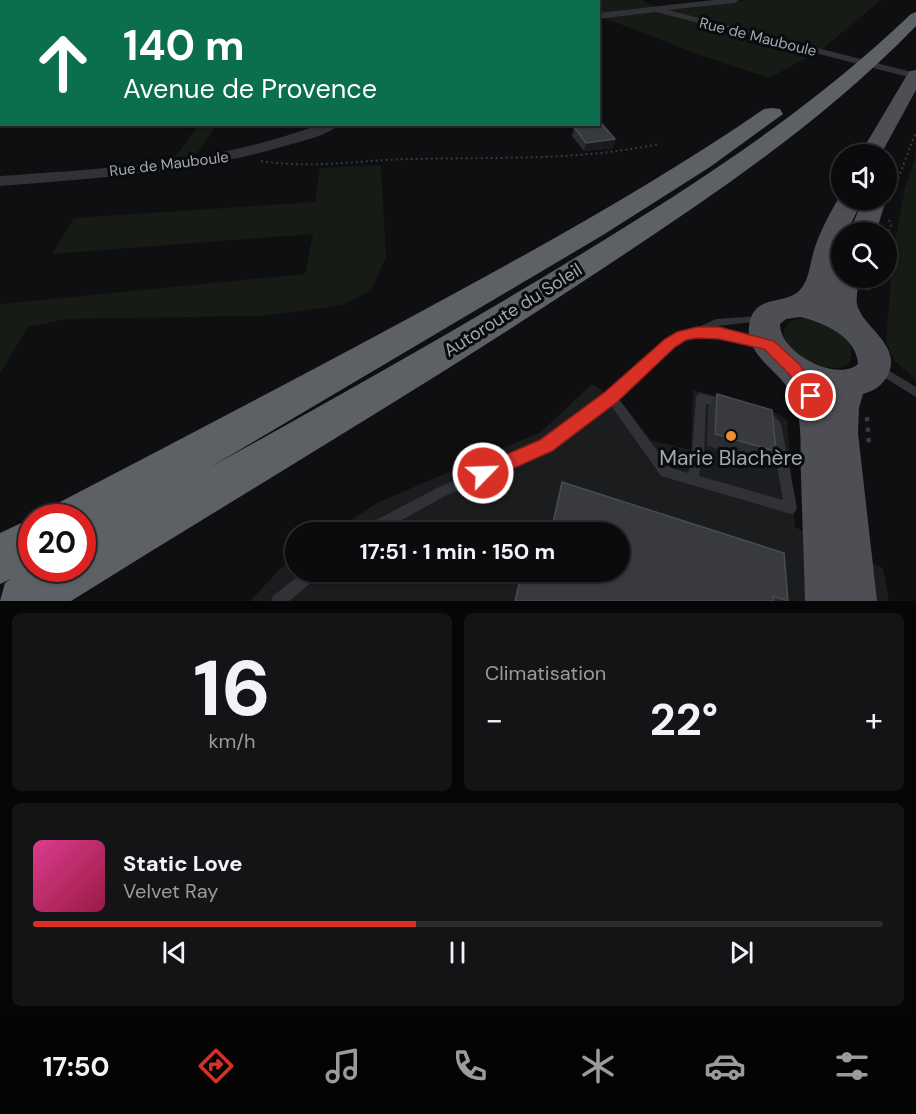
<!DOCTYPE html>
<html lang="fr">
<head>
<meta charset="utf-8">
<style>
  :root { --surface:#0b0b0d; --page:#141416; --text:#f1f3f6; --muted:#9a9b9d; --line:#2b2b2e; --accent:#d93025 }
  body { margin:0; font-family:"DM Sans",sans-serif; background:var(--page); color:var(--text); height:100vh; display:flex; flex-direction:column; font-size:22px; white-space:nowrap }
  * { box-sizing:border-box; margin:0 }
  p { font-size:20px; color:var(--muted) }
  .icon { flex:none; width:33px; height:33px; fill:none; stroke:currentColor; stroke-width:2; stroke-linecap:round; stroke-linejoin:round }
  .map { position:relative; height:601px; overflow:hidden }
  .sheet { display:flex; flex-direction:column; gap:12px; padding:12px; background:#060607; flex:1 }
  .sheet>* { flex:none }
  .banner { position:absolute; left:0px; top:0px; width:600px; height:126px; box-shadow:0 2px 4px #0004,0 0 0 2px var(--line); background:#0b6e4f; color:#fff; overflow:hidden }
  .fabs { position:absolute; left:831px; top:144px; display:grid; gap:12px }
  .fabs a { display:grid; place-items:center; width:66px; height:66px; border-radius:50%; background:var(--surface); box-shadow:0 2px 4px #0004,0 0 0 2px var(--line); font-size:30px }
  .speed { position:absolute; left:18px; top:504px; display:flex; gap:12px; font-size:30px; font-weight:700; text-align:center }
  .speed>* { display:grid; place-content:center; width:78px; height:78px; border-radius:50%; background:var(--surface); box-shadow:0 2px 4px #0004,0 0 0 2px var(--line); line-height:1 }
  .speed .limit { border:9px solid #d22; background:#fff; color:#111 }
  .pin { position:absolute; display:grid; place-items:center; width:51px; height:51px; color:#fff; margin:-26px; border:3px solid #fff; border-radius:50%; box-shadow:0 2px 6px #0007 }
  .me { position:absolute; width:66px; margin:-33px; rotate:66deg; stroke-linejoin:round; filter:drop-shadow(0 0 4px #0008) }
  .turn { display:flex; align-items:center; gap:21px; height:126px; padding:0 24px; font-size:27px }
  .turn .icon { width:78px; height:78px; stroke-width:2.5 }
  .turn b { display:block; font-size:42px; line-height:51px }
  .big { font-size:45px; font-weight:700; line-height:1.1 }
  .sheet .widget { flex:1; display:flex; flex-direction:column; justify-content:center; gap:9px; min-width:0; padding:0 21px; border-radius:9px; background:var(--page) }
  .sheet .dial { align-items:center; gap:0 }
  .dial b { font-size:78px; line-height:1 }
  .song { display:flex; align-items:center; gap:18px }
  .cover { width:72px; height:72px; border-radius:9px; background:linear-gradient(135deg,hsl(330 70% 55%),hsl(340 70% 35%)) }
  .played { height:6px; border-radius:3px; background:linear-gradient(90deg,var(--accent) 45%,var(--line) 45%) }
  .keys { display:flex; justify-content:space-around; direction:ltr }
  .heat { display:flex; justify-content:space-between; align-items:center; font-size:33px; direction:ltr }
  .sheet .tiles { flex:1; display:grid; gap:12px; grid-template-columns:1fr 1fr }
  .widget:last-child { grid-column:span 2 }
  .trip { position:absolute; left:285px; top:522px; width:345px; height:60px; border-radius:30px; background:var(--surface); box-shadow:0 2px 4px #0004,0 0 0 2px var(--line); font-weight:700; line-height:60px; text-align:center }
  .menu { display:flex; height:96px; justify-content:space-around; align-items:center; background:#040405; color:var(--muted) }
  .menu .icon { width:42px; height:42px }
  .menu .active { color:var(--accent) }
  .menu b { font-size:27px; color:var(--text) }
  .map>svg:first-child { display:block }
</style>
</head>
<body>
<div class="map">
<svg width="916" height="601" viewBox="0 0 916 601">
  <rect width="100%" height="100%" fill="#0f0f11"/>
  <!-- built -->
  <path fill="#1b1c1e" d="M592 384 624 405 651 440 691 450 693 390 772 411 787 420 795 527 883 568 889 601H250L282 567 295 558 296 572H620V532H333L377 503 541 432Z"/>
  <!-- green -->
  <path fill="#161b16" d="M458 0H641C675 18 714 2 750 0 794 0 838 0 881 0L820 51 769 78 697 54 604 18 599 15 598 2H444Z
    M199 125H217L193 159 171 162Z
    M916 155V380L894 360 886 343 893 252 905 188Z
    M381 165 386 257 371 290 343 305 262 316 67 319 28 327 0 373V304L305 274 313 234 52 254 74 218 315 202 320 168Z
    M796 319C817 317 843 329 852 349L850 362C829 379 789 357 783 333L788 323Z"/>
  <!-- water -->
  <path fill="#273033" d="M0 0H331L2 2 0 27Z"/>
  <g fill="none" stroke-linecap="round" stroke-linejoin="round">
    <!-- path-far3 -->
    <path stroke="#37393c" stroke-width="1.5" stroke-dasharray="1.5 2" stroke-linecap="butt" d="M365 2 380 0"/>
    <!-- path-far2 -->
    <path stroke="#37393c" stroke-width="2" stroke-dasharray="2 3" stroke-linecap="butt" d="M261 161C312 169 361 160 412 159 495 157 577 161 659 144
      M891 197 916 132
      M886 241 891 225 889 220"/>
    <!-- path-far1 -->
    <path stroke="#37393c" stroke-width="3" stroke-dasharray="3 4.5" stroke-linecap="butt" d="M867 290 876 278"/>
    <!-- path -->
    <path stroke="#37393c" stroke-width="4.5" stroke-dasharray="4.5 6" stroke-linecap="butt" d="M867 417 869 446"/>
    <!-- service -->
    <path fill="#313235" fill-rule="evenodd" d="M760 316 763 317 765 319 763 321 717 326 712 329 759 337 762 338 764 341 762 344 759 345C740 341 719 334 699 335 674 337 636 380 618 398L669 467 688 473 692 453 696 398 697 395 701 393 727 401 728 404 727 407 723 409 706 404 704 453 699 476 783 500 770 427 761 419 760 416 761 413C768 410 777 417 781 424L797 508 795 512 791 514 661 476 610 404 550 450 445 496 380 532H362L363 527 437 488 542 442 607 394 667 340 679 333 694 329 716 319Z
      M878 364 916 387V397L874 371 873 368 874 365Z
      M303 572H320L318 577 289 601H271L273 596Z"/>
    <!-- minor -->
    <path fill="#313235" fill-rule="evenodd" d="M713 0H739L735 3 668 10 916 73V79L656 12 598 19V13Z
      M321 124H340C327 136 302 141 285 146 192 173 96 178 0 186V176C109 168 217 163 321 124Z"/>
    <!-- primary -->
    <path fill="#4d4f54" fill-rule="evenodd" d="M916 70V90L881 154H860L907 75 910 71Z
      M841 195 842 200H886L876 232H850L861 203 847 232H842V248L837 271 842 270V278H861C858 288 854 300 859 310 869 331 901 347 888 375 882 386 875 390 863 394L859 408 858 433 877 601H805C804 559 802 516 801 474 800 449 803 420 793 397 784 373 745 357 749 326 753 293 785 306 800 290 810 279 810 261 815 247 821 230 831 210 841 195ZM800 317C823 322 857 337 858 364 836 383 779 352 780 324L786 319Z"/>
    <!-- motorway -->
    <path fill="#5d6166" fill-rule="evenodd" d="M916 12V26C822 123 711 197 599 271 426 386 247 491 71 601H0L5 583 11 579 0 584V533L32 518V568H82V518H53L60 502C192 433 325 364 457 292 562 235 665 177 764 109L772 108 780 109 783 114 710 167 603 235 209 468C333 399 457 330 578 256 696 184 811 110 911 14Z"/>
  </g>
  <!-- wall -->
  <path fill="#2b2c2f" d="M574 127 615 139 613 148 584 151 572 136Z
    M717 394 776 451 765 463 707 446 708 407Z
    M562 482 788 601H515L620 532H550Z"/>
  <!-- shaded-wall -->
  <path fill="#1a1b1d" d="M615 139 613 148 584 151 586 143Z"/>
  <!-- building -->
  <path fill="#383a3d" stroke="#484b4f" stroke-width="1.5" d="M428 0H536L537 1 528 2H417Z
    M602 124 615 139 586 143 574 127Z
    M717 394 772 410 776 451 715 434Z
    M562 482 784 553 788 601 773 596 774 601H515L522 572H620V532H551Z
    M533 528 544 532H532Z"/>
  <!-- route -->
  <path fill="#d93025" stroke="#8d1f18" stroke-width="1.5" d="M697 327H719L774 341 800 365 819 396 817 401 811 403 806 401 789 374 764 349 719 339 697 338 686 340 675 347 617 402 552 451 483 482 477 479 474 473 477 467 540 440 605 392 665 339 677 332Z"/>
  <!-- markers -->
  <circle fill="#ea902e" stroke="#0a0b0c" stroke-width="2" cx="731" cy="436" r="6"/>
  <g text-anchor="middle" dominant-baseline="central" stroke-width="6" stroke-linejoin="round" paint-order="stroke">
    <!-- far-street labels -->
    <g font-size="15" fill="#a1a8b1" stroke="#0a0b0c">
      <text transform="translate(758 37) rotate(14)">Rue de Mauboule</text>
      <text transform="translate(169 164) rotate(-7)">Rue de Mauboule</text>
    </g>
    <!-- street labels -->
    <g font-size="18" fill="#a1a8b1" stroke="#0a0b0c">
      <text transform="translate(513 310) rotate(-32)">Autoroute du Soleil</text>
    </g>
    <!-- near-poi labels -->
    <g font-size="21" fill="#a1a8b1" stroke="#0a0b0c">
      <text x="731" y="458">Marie Blachère</text>
    </g>
  </g>
</svg>
<div class="fabs">
<a><svg class="icon" aria-label="sound" viewBox="0 0 24 24"><path d="M4 9h4l5-4v14l-5-4H4zM17 9q2 3 0 6"/></svg></a>
<a><svg class="icon" aria-label="search" viewBox="0 0 24 24"><circle cx="10" cy="10" r="6"/><path d="M15 15l6 6"/></svg></a>
</div>
<div class="speed"><div class="limit">20</div></div>
<div class="pin" style="left:811px;top:396px;background:#d93025"><svg class="icon" aria-label="arrive" viewBox="0 0 24 24"><path d="M6 21V4h12l-3 4 3 4H6"/></svg></div>
<svg class="me" style="left:483px;top:473px" viewBox="-20 -20 40 40"><circle r="17" fill="#d93025" stroke="#fff" stroke-width="3"/><path d="M0-11L8 9 0 5-8 9z" fill="#fff"/></svg>
<div class="trip">17:51 · 1 min · 150 m</div>
<div class="banner">
<div class="turn"><svg class="icon" aria-label="ahead" viewBox="0 0 24 24"><path d="M12 20V5M6 11l6-6 6 6"/></svg><div><b>140 m</b>Avenue de Provence</div></div>
</div>
</div>
<section class="sheet">
<div class="tiles">
<div class="widget dial"><b>16</b><p>km/h</p></div>
<div class="widget"><p>Climatisation</p>
<div class="heat"><a>−</a><b class="big">22°</b><a>+</a></div>
</div>
<div class="widget">
<div class="song"><i class="cover"></i><div><b>Static Love</b><p>Velvet Ray</p></div></div>
<div class="played"></div>
<div class="keys"><svg class="icon" aria-label="previous" viewBox="0 0 24 24"><path d="M18 5L8 12l10 7zM5 5v14"/></svg><svg class="icon" aria-label="pause" viewBox="0 0 24 24"><path d="M8 5v14M16 5v14"/></svg><svg class="icon" aria-label="next" viewBox="0 0 24 24"><path d="M6 5l10 7-10 7zM19 5v14"/></svg></div>
</div>
</div>
</section>
<nav class="menu">
<b>17:50</b>
<svg class="icon active" aria-label="directions" viewBox="0 0 24 24"><path d="M12 3l9 9-9 9-9-9zM9 14v-3h6M13 9l2 2-2 2"/></svg>
<svg class="icon" aria-label="music" viewBox="0 0 24 24"><path d="M9 18V5l10-2v13"/><circle cx="6" cy="18" r="3"/><circle cx="16" cy="16" r="3"/></svg>
<svg class="icon" aria-label="phone" viewBox="0 0 24 24"><path d="M5 4h4l2 5-3 2q2 4 5 5l2-3 5 2v4C11 20 4 13 5 4z"/></svg>
<svg class="icon" aria-label="climate" viewBox="0 0 24 24"><path d="M12 3v18M4 7l16 10M4 17L20 7"/></svg>
<svg class="icon" aria-label="car" viewBox="0 0 24 24"><path d="M5 17H2v-5l4-1 3-4h7l3 4 3 1v5h-3M9 17h6M6 11h13"/><circle cx="7" cy="17" r="2"/><circle cx="17" cy="17" r="2"/></svg>
<svg class="icon" aria-label="filters" viewBox="0 0 24 24"><path d="M4 7h16M4 17h16"/><circle cx="9" cy="7" r="2"/><circle cx="15" cy="17" r="2"/></svg>
</nav>
</body>
</html>
